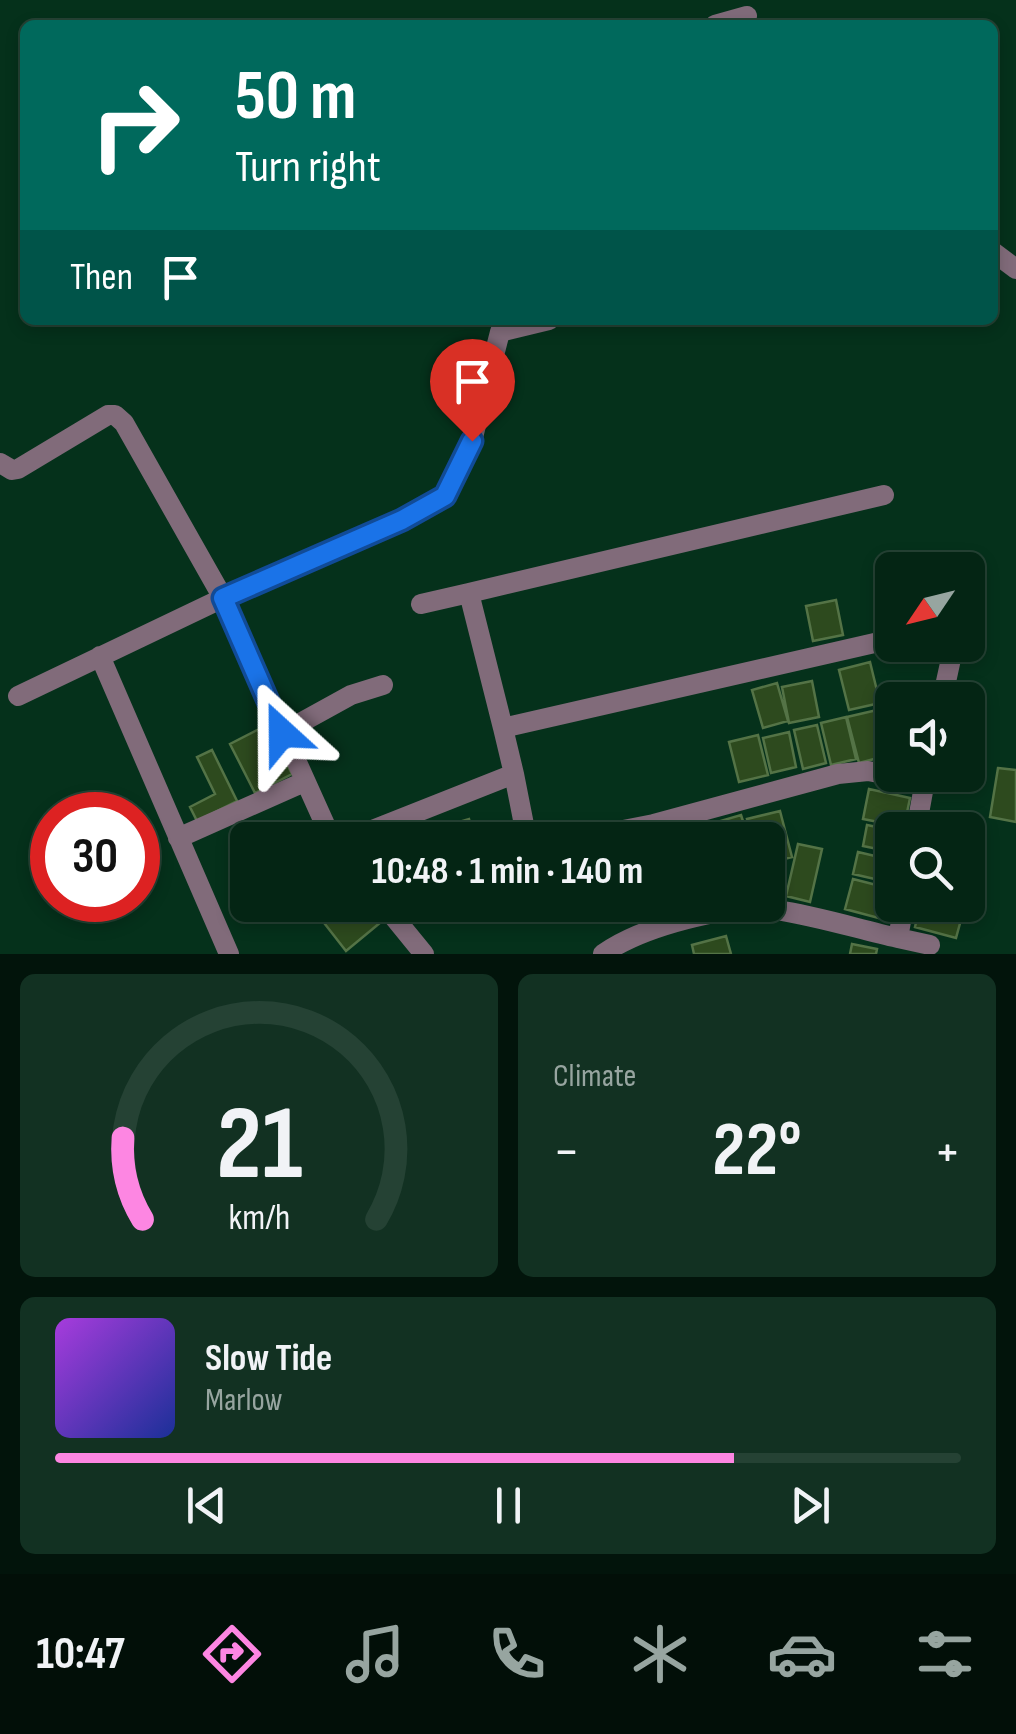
<!DOCTYPE html>
<html lang="en">
<head>
<meta charset="utf-8">
<style>
  :root { --surface:#042514; --page:#123122; --text:#f1f3f6; --muted:#97a5a0; --line:#254234; --accent:#fd86e2 }
  body { margin:0; font-family:"Sofia Sans Condensed",sans-serif; background:var(--page); color:var(--text); height:100vh; display:flex; flex-direction:column; font-size:38px; white-space:nowrap }
  * { box-sizing:border-box; margin:0 }
  p { font-size:32px; color:var(--muted) }
  .icon { flex:none; width:55px; height:55px; fill:none; stroke:currentColor; stroke-width:2; stroke-linecap:round; stroke-linejoin:round }
  .map { position:relative; height:954px; overflow:hidden }
  .side { display:flex; flex-direction:column; gap:20px; padding:20px; background:#02140b; flex:1 }
  .side>* { flex:none }
  .top-card { position:absolute; left:20px; top:20px; width:978px; height:305px; border-radius:15px; box-shadow:0 5px 15px #0003,0 0 0 2px var(--line); background:#00695c; color:#fff; overflow:hidden }
  .needle { width:65px; rotate:235deg }
  .fabs { position:absolute; left:875px; top:552px; display:grid; gap:20px }
  .fabs a { display:grid; place-items:center; width:110px; height:110px; border-radius:15px; background:var(--surface); box-shadow:0 5px 15px #0003,0 0 0 2px var(--line); font-size:50px }
  .speed { position:absolute; left:30px; top:792px; display:flex; gap:20px; font-size:50px; font-weight:700; text-align:center }
  .speed>* { display:grid; place-content:center; width:130px; height:130px; border-radius:50%; background:var(--surface); box-shadow:0 5px 15px #0003,0 0 0 2px var(--line); line-height:1 }
  .speed .limit { border:15px solid #d22; background:#fff; color:#111 }
  .pin { position:absolute; display:grid; place-items:center; width:85px; height:85px; color:#fff; margin:-102px -42px; border-radius:50% 50% 50% 0; rotate:-45deg; box-shadow:0 0 10px #0007 }
  .pin .icon { rotate:45deg }
  .me { position:absolute; width:110px; margin:-55px; rotate:336deg; stroke-linejoin:round; filter:drop-shadow(0 0 8px #0008) }
  .turn { display:flex; align-items:center; gap:35px; height:210px; padding:0 50px; font-size:45px }
  .turn .icon { width:130px; height:130px; stroke-width:2.5 }
  .turn b { display:block; font-size:70px; line-height:85px }
  .then { display:flex; align-items:center; height:95px; padding:0 50px; background:#0003; gap:20px; font-size:38px }
  .big { font-size:75px; font-weight:700; line-height:1.1 }
  .side .widget { flex:1; display:flex; flex-direction:column; justify-content:center; gap:15px; min-width:0; padding:0 35px; border-radius:15px; background:var(--page) }
  .side .dial { align-items:center; gap:0 }
  .dial svg { height:260px; overflow:visible; fill:none; stroke:var(--line); stroke-width:7; stroke-linecap:round; text-anchor:middle }
  .dial text { fill:var(--text); stroke:none }
  .song { display:flex; align-items:center; gap:30px }
  .cover { width:120px; height:120px; border-radius:15px; background:linear-gradient(135deg,hsl(280 70% 55%),hsl(230 70% 35%)) }
  .played { height:10px; border-radius:5px; background:linear-gradient(90deg,var(--accent) 75%,var(--line) 75%) }
  .keys { display:flex; justify-content:space-around; direction:ltr }
  .heat { display:flex; justify-content:space-between; align-items:center; font-size:55px; direction:ltr }
  .side .tiles { flex:1; display:grid; gap:20px; grid-template-columns:1fr 1fr }
  .widget:last-child { grid-column:span 2 }
  .trip { position:absolute; left:230px; top:822px; width:555px; height:100px; border-radius:15px; background:var(--surface); box-shadow:0 5px 15px #0003,0 0 0 2px var(--line); font-weight:700; line-height:100px; text-align:center }
  .dock { display:flex; height:160px; justify-content:space-around; align-items:center; background:#020f08; color:var(--muted) }
  .dock .icon { width:70px; height:70px }
  .dock .on { color:var(--accent) }
  .dock b { font-size:45px; color:var(--text) }
  .map>svg:first-child { display:block }
</style>
</head>
<body>
<div class="map">
<svg width="1016" height="954" viewBox="0 0 1016 954">
  <rect width="100%" height="100%" fill="#05311b"/>
  <!-- building -->
  <path fill="#2d4a1e" stroke="#547346" stroke-width="2.5" d="M836 600 843 635 813 641 806 606Z
    M870 662 880 703 849 710 839 670Z
    M812 681 819 717 789 723 782 687Z
    M777 683 788 721 763 728 752 690Z
    M877 710 889 755 859 763 847 717Z
    M846 717 856 759 831 765 821 723Z
    M267 725 292 774 255 793 230 744Z
    M817 725 826 763 803 769 794 730Z
    M789 732 796 767 771 773 763 738Z
    M758 735 768 775 739 782 729 742Z
    M212 750 237 801 197 821 190 807 215 794 197 757Z
    M998 768 1016 770V822L990 817Z
    M869 789 910 798 904 827 863 819Z
    M780 811 792 857 768 863V840H752L747 819Z
    M741 815 749 840H714L710 824Z
    M469 819 475 840H441L438 828Z
    M867 825 892 830V852L863 846Z
    M798 844 822 849 810 902 786 896Z
    M858 852 892 860V883L853 874Z
    M853 879 892 889 886 920 845 909Z
    M338 905H368L381 922 346 951 321 919Z
    M920 905H965L956 938 915 927Z
    M726 936 731 954H694L692 945Z
    M852 944 877 949 876 954H850Z"/>
  <g fill="none" stroke-linecap="round" stroke-linejoin="round">
    <!-- minor -->
    <path stroke="#816b7a" stroke-width="20" d="M715 25 747 16
      M992 251 1016 269
      M0 463 12 470 18 469 108 415H115L124 423 223 598 332 840
      M421 604 469 593
      M100 656 229 954
      M18 696 223 598 402 520 445 496 472 441 500 332 549 320
      M942 700 954 645
      M503 728 469 593 884 495
      M282 733 351 695 383 685
      M514 774 527 840
      M916 830 926 775
      M178 838 304 782
      M347 840 514 774 503 728 892 639
      M572 840 654 824
      M657 840 654 824 838 774 868 771 925 782
      M384 905 424 954
      M898 938 930 945
      M603 954C641 927 729 903 776 910 817 916 858 929 898 938L904 905"/>
  </g>
  <g fill="none" stroke-linecap="round" stroke-linejoin="round">
    <defs>
      <path id="route" d="M282 733 223 598 402 520 445 496 472 441"/>
    </defs>
    <!-- route casing -->
    <use href="#route" stroke="#114b97" stroke-width="25"/>
    <!-- route -->
    <use href="#route" stroke="#1a73e8" stroke-width="18"/>
  </g>
</svg>
<div class="fabs">
<a><svg class="needle" viewBox="-14 -14 28 28"><path d="M0-13l5 13h-10z" fill="#e53935"/><path d="M0 13l5-13h-10z" fill="#97a5a0"/></svg></a>
<a><svg class="icon" aria-label="sound" viewBox="0 0 24 24"><path d="M4 9h4l5-4v14l-5-4H4zM17 9q2 3 0 6"/></svg></a>
<a><svg class="icon" aria-label="search" viewBox="0 0 24 24"><circle cx="10" cy="10" r="6"/><path d="M15 15l6 6"/></svg></a>
</div>
<div class="speed"><div class="limit">30</div></div>
<div class="pin" style="left:472px;top:441px;background:#d93025"><svg class="icon" aria-label="arrive" viewBox="0 0 24 24"><path d="M6 21V4h12l-3 4 3 4H6"/></svg></div>
<svg class="me" style="left:282px;top:733px" viewBox="-20 -20 40 40"><path d="M0-17L14 15 0 8-14 15z" fill="#1a73e8" stroke="#fff" stroke-width="4"/></svg>
<div class="trip">10:48 · 1 min · 140 m</div>
<div class="top-card">
<div class="turn"><svg class="icon" aria-label="right" viewBox="0 0 24 24"><path d="M7 20v-9h11M14 6l5 5-5 5"/></svg><div><b>50 m</b>Turn right</div></div>
<div class="then">Then<svg class="icon" aria-label="arrive" viewBox="0 0 24 24"><path d="M6 21V4h12l-3 4 3 4H6"/></svg></div>
</div>
</div>
<section class="side">
<div class="tiles">
<div class="widget dial"><svg viewBox="0 0 100 80">
<path d="M14 69A42 42 0 1 1 86 69"/>
<path d="M14 69A42 42 0 0 1 8 44" stroke="#fd86e2"/>
<text x="50" y="56" font-size="32" font-weight="700">21</text>
<text x="50" y="72" font-size="11">km/h</text>
</svg></div>
<div class="widget"><p>Climate</p>
<div class="heat"><a>−</a><b class="big">22°</b><a>+</a></div>
</div>
<div class="widget">
<div class="song"><i class="cover"></i><div><b>Slow Tide</b><p>Marlow</p></div></div>
<div class="played"></div>
<div class="keys"><svg class="icon" aria-label="previous" viewBox="0 0 24 24"><path d="M18 5L8 12l10 7zM5 5v14"/></svg><svg class="icon" aria-label="pause" viewBox="0 0 24 24"><path d="M8 5v14M16 5v14"/></svg><svg class="icon" aria-label="next" viewBox="0 0 24 24"><path d="M6 5l10 7-10 7zM19 5v14"/></svg></div>
</div>
</div>
</section>
<nav class="dock">
<b>10:47</b>
<svg class="icon on" aria-label="directions" viewBox="0 0 24 24"><path d="M12 3l9 9-9 9-9-9zM9 14v-3h6M13 9l2 2-2 2"/></svg>
<svg class="icon" aria-label="music" viewBox="0 0 24 24"><path d="M9 18V5l10-2v13"/><circle cx="6" cy="18" r="3"/><circle cx="16" cy="16" r="3"/></svg>
<svg class="icon" aria-label="phone" viewBox="0 0 24 24"><path d="M5 4h4l2 5-3 2q2 4 5 5l2-3 5 2v4C11 20 4 13 5 4z"/></svg>
<svg class="icon" aria-label="climate" viewBox="0 0 24 24"><path d="M12 3v18M4 7l16 10M4 17L20 7"/></svg>
<svg class="icon" aria-label="car" viewBox="0 0 24 24"><path d="M5 17H2v-5l4-1 3-4h7l3 4 3 1v5h-3M9 17h6M6 11h13"/><circle cx="7" cy="17" r="2"/><circle cx="17" cy="17" r="2"/></svg>
<svg class="icon" aria-label="filters" viewBox="0 0 24 24"><path d="M4 7h16M4 17h16"/><circle cx="9" cy="7" r="2"/><circle cx="15" cy="17" r="2"/></svg>
</nav>
</body>
</html>
